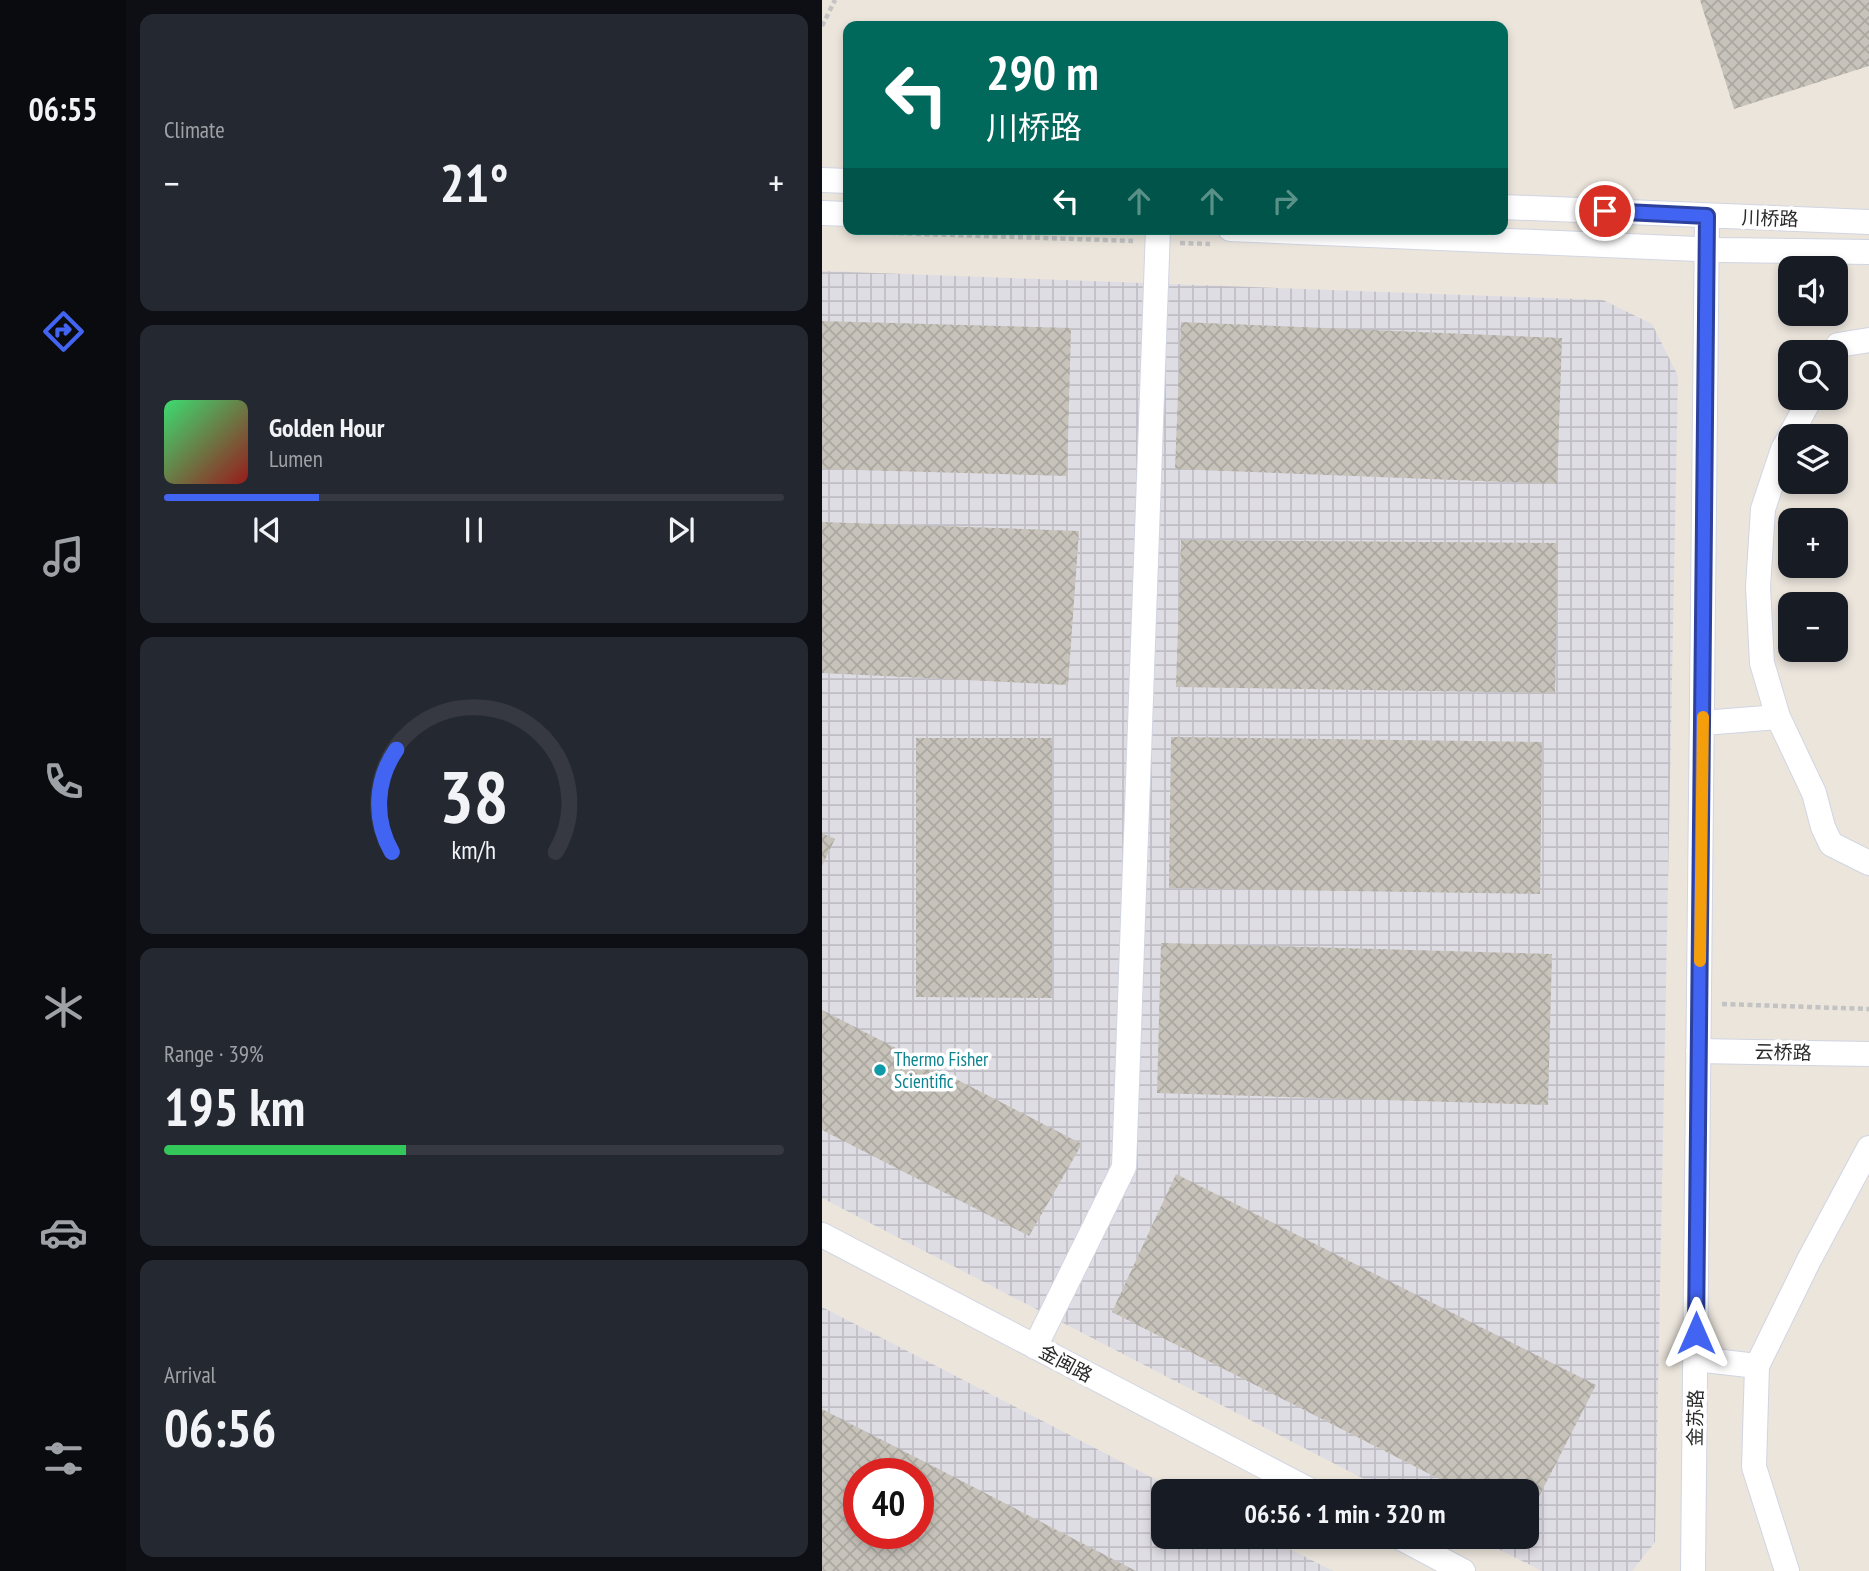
<!DOCTYPE html>
<html lang="en">
<head>
<meta charset="utf-8">
<style>
  :root { --surface:#171b24; --page:#242831; --text:#f1f3f6; --muted:#9ea1a6; --line:#363941; --accent:#4264f2 }
  body { margin:0; font-family:"PT Sans Narrow","Noto Sans SC",sans-serif; background:var(--page); color:var(--text); height:100vh; display:flex; flex-direction:column; font-size:26px; white-space:nowrap }
  * { box-sizing:border-box; margin:0 }
  p { font-size:23px; color:var(--muted) }
  .icon { flex:none; width:38px; height:38px; fill:none; stroke:currentColor; stroke-width:2; stroke-linecap:round; stroke-linejoin:round }
  .map { position:relative; flex:1; overflow:hidden }
  .drawer { display:flex; flex-direction:column; gap:14px; padding:14px; background:#0d0f14; width:696px }
  .drawer>* { flex:none }
  .hud { position:absolute; left:21px; top:21px; width:665px; height:214px; border-radius:14px; box-shadow:0 4px 10px #0003; background:#00695c; color:#fff; overflow:hidden }
  .fabs { position:absolute; left:956px; top:256px; display:grid; gap:14px }
  .fabs a { display:grid; place-items:center; width:70px; height:70px; border-radius:14px; background:var(--surface); box-shadow:0 4px 10px #0003; font-size:35px }
  .speed { position:absolute; left:21px; top:1458px; display:flex; gap:14px; font-size:35px; font-weight:700; text-align:center }
  .speed>* { display:grid; place-content:center; width:91px; height:91px; border-radius:50%; background:var(--surface); box-shadow:0 4px 10px #0003; line-height:1 }
  .speed .limit { border:10px solid #d22; background:#fff; color:#111 }
  .pin { position:absolute; display:grid; place-items:center; width:60px; height:60px; color:#fff; margin:-30px; border:4px solid #fff; border-radius:50%; box-shadow:0 2px 7px #0007 }
  .me { position:absolute; width:77px; margin:-38px; rotate:0deg; stroke-linejoin:round; filter:drop-shadow(0 0 5px #0008) }
  .turn { display:flex; align-items:center; gap:24px; height:147px; padding:0 28px; font-size:32px }
  .turn .icon { width:91px; height:91px; stroke-width:2.5 }
  .turn b { display:block; font-size:49px; line-height:60px }
  .lanes { display:flex; align-items:center; height:66px; padding:0 28px; background:#0003; justify-content:center; gap:35px; direction:ltr }
  .lanes .off { opacity:.35 }
  .big { font-size:52px; font-weight:600; line-height:1.1 }
  .drawer .tile { flex:1; display:flex; flex-direction:column; justify-content:center; gap:10px; min-width:0; padding:0 24px; border-radius:14px; background:var(--page) }
  .drawer .dial { align-items:center; gap:0 }
  .dial svg { height:182px; overflow:visible; fill:none; stroke:var(--line); stroke-width:7; stroke-linecap:round; text-anchor:middle }
  .dial text { fill:var(--text); stroke:none }
  .song { display:flex; align-items:center; gap:21px }
  .cover { width:84px; height:84px; border-radius:10px; background:linear-gradient(135deg,hsl(140 70% 55%),hsl(0 70% 35%)) }
  .played { height:7px; border-radius:4px; background:linear-gradient(90deg,var(--accent) 25%,var(--line) 25%) }
  .keys { display:flex; justify-content:space-around; direction:ltr }
  .heat { display:flex; justify-content:space-between; align-items:center; font-size:38px; direction:ltr }
  .charge { height:10px; border-radius:5px; background:linear-gradient(90deg,#34c759 39%,var(--line) 0) }
  .trip { position:absolute; left:329px; top:1479px; width:388px; height:70px; border-radius:14px; background:var(--surface); box-shadow:0 4px 10px #0003; font-weight:600; line-height:70px; text-align:center }
  main { display:flex; flex:1; min-height:0 }
  .tabs { display:flex; flex-direction:column; width:126px; justify-content:space-around; align-items:center; background:#090b0e; color:var(--muted) }
  .tabs .icon { width:49px; height:49px }
  .tabs .active { color:var(--accent) }
  .tabs b { font-size:32px; color:var(--text) }
  .map>svg:first-child { display:block }
</style>
</head>
<body>
<main>
<nav class="tabs">
<b>06:55</b>
<svg class="icon active" aria-label="directions" viewBox="0 0 24 24"><path d="M12 3l9 9-9 9-9-9zM9 14v-3h6M13 9l2 2-2 2"/></svg>
<svg class="icon" aria-label="music" viewBox="0 0 24 24"><path d="M9 18V5l10-2v13"/><circle cx="6" cy="18" r="3"/><circle cx="16" cy="16" r="3"/></svg>
<svg class="icon" aria-label="phone" viewBox="0 0 24 24"><path d="M5 4h4l2 5-3 2q2 4 5 5l2-3 5 2v4C11 20 4 13 5 4z"/></svg>
<svg class="icon" aria-label="climate" viewBox="0 0 24 24"><path d="M12 3v18M4 7l16 10M4 17L20 7"/></svg>
<svg class="icon" aria-label="car" viewBox="0 0 24 24"><path d="M5 17H2v-5l4-1 3-4h7l3 4 3 1v5h-3M9 17h6M6 11h13"/><circle cx="7" cy="17" r="2"/><circle cx="17" cy="17" r="2"/></svg>
<svg class="icon" aria-label="filters" viewBox="0 0 24 24"><path d="M4 7h16M4 17h16"/><circle cx="9" cy="7" r="2"/><circle cx="15" cy="17" r="2"/></svg>
</nav>
<section class="drawer">
<div class="tile"><p>Climate</p>
<div class="heat"><a>−</a><b class="big">21°</b><a>+</a></div>
</div>
<div class="tile">
<div class="song"><i class="cover"></i><div><b>Golden Hour</b><p>Lumen</p></div></div>
<div class="played"></div>
<div class="keys"><svg class="icon" aria-label="previous" viewBox="0 0 24 24"><path d="M18 5L8 12l10 7zM5 5v14"/></svg><svg class="icon" aria-label="pause" viewBox="0 0 24 24"><path d="M8 5v14M16 5v14"/></svg><svg class="icon" aria-label="next" viewBox="0 0 24 24"><path d="M6 5l10 7-10 7zM19 5v14"/></svg></div>
</div>
<div class="tile dial"><svg viewBox="0 0 100 80">
<path d="M14 69A42 42 0 1 1 86 69"/>
<path d="M14 69A42 42 0 0 1 16 24" stroke="#4264f2"/>
<text x="50" y="56" font-size="32" font-weight="700">38</text>
<text x="50" y="72" font-size="11">km/h</text>
</svg></div>
<div class="tile"><p>Range · 39%</p><b class="big">195 km</b><div class="charge"></div></div>
<div class="tile"><p>Arrival</p><b class="big">06:56</b></div>
</section>
<div class="map">
<svg width="1047" height="1571" viewBox="0 0 1047 1571">
  <defs>
    <pattern id="industrial-grid" width="8" height="8" patternUnits="userSpaceOnUse" patternTransform="scale(1.75)"><rect width="8" height="8" fill="#dfdde4"/><path d="M0 4h8M4 0v8" fill="none" stroke="#c0bec4"/></pattern>
    <pattern id="building-cross-hatch" width="8" height="8" patternUnits="userSpaceOnUse" patternTransform="scale(1.75)"><rect width="8" height="8" fill="#c7c3bb"/><path d="M0 0l8 8M0 8l8-8" fill="none" stroke="#aba8a1"/></pattern>
  </defs>
  <rect width="100%" height="100%" fill="#ebe5dc"/>
  <!-- industrial -->
  <path fill="url(#industrial-grid)" fill-rule="evenodd" d="M0 271 781 300 830 324 856 376 833 1542 810 1571H720L653 1537 705 1536V1491H565L0 1198Z
    M0 1307 356 1491H341V1536L444 1537 511 1571H0ZM37 1474H96V1533H37Z"/>
  <!-- building -->
  <path fill="url(#building-cross-hatch)" fill-rule="evenodd" d="M878 0H1047V66L912 109Z
    M0 321 249 328 245 476 0 469Z
    M359 322 740 338 735 484 353 469Z
    M0 522 257 531 246 685 0 673Z
    M359 540 736 543 733 693 354 687Z
    M349 737 720 742 718 894 347 888Z
    M94 738H230V998L94 997Z
    M0 833 13 839 0 866Z
    M339 943 730 954 726 1105 335 1093Z
    M0 1010 260 1144 207 1236 0 1130Z
    M354 1174 774 1385 705 1520V1491H641L290 1312Z
    M0 1409 314 1571H0ZM37 1474H96V1533H37Z"/>
  <g fill="none" stroke-linecap="round" stroke-linejoin="round">
    <defs>
      <path id="minor" d="M0 180 26 181
        M681 207 1047 222
        M0 213 26 214
        M408 229 899 250 1047 252
        M1013 352 1016 345 1047 340
        M968 436 989 397
        M968 437 961 449 941 509 936 587 940 663 956 717 992 793 1001 827 1009 844 1047 863
        M881 723 956 717
        M876 1051 1047 1054
        M0 1235 489 1491
        M213 1347 302 1167 336 229
        M874 1359 935 1366
        M575 1536 641 1571
        M871 1571 885 216
        M965 1571 932 1467 935 1366 987 1260 1047 1148"/>
    </defs>
    <!-- minor casing -->
    <use href="#minor" stroke="#d1d5e2" stroke-width="26"/>
    <!-- path -->
    <path stroke="#c3c3c3" stroke-width="4.5" stroke-dasharray="5 3.5" stroke-linecap="butt" d="M0 26 13 0
      M43 232 311 241
      M358 243 388 244
      M900 1004 1047 1009"/>
    <!-- minor -->
    <use href="#minor" stroke="#fff" stroke-width="24"/>
  </g>
  <g fill="none" stroke-linecap="round" stroke-linejoin="round">
    <defs>
      <path id="route" d="M783 211 885 216 874 1333"/>
    </defs>
    <!-- route casing -->
    <use href="#route" stroke="#2b419d" stroke-width="18"/>
    <!-- route -->
    <use href="#route" stroke="#4264f2" stroke-width="12"/>
    <!-- slow -->
    <path stroke="#f59e0b" stroke-width="12" d="M878 961 881 717"/>
  </g>
  <!-- markers -->
  <circle fill="#0f9aa8" stroke="#fff" stroke-width="2.5" cx="58" cy="1070" r="7"/>
  <g text-anchor="middle" dominant-baseline="central" stroke-width="7" stroke-linejoin="round" paint-order="stroke">
    <!-- street labels -->
    <g font-size="19" fill="#2a2a2a" stroke="#fff">
      <text transform="translate(948 218) rotate(2)">川桥路</text>
      <text transform="translate(961 1052) rotate(1)">云桥路</text>
      <text transform="translate(244 1363) rotate(28)">金闽路</text>
      <text transform="translate(873 1418) rotate(-89)">金苏路</text>
    </g>
    <!-- culture labels -->
    <g font-size="19" fill="#0d838f" stroke="#fff" text-anchor="start">
      <text x="72" y="1059">Thermo Fisher<tspan x="72" dy="22">Scientific</tspan></text>
    </g>
  </g>
</svg>
<div class="fabs">
<a><svg class="icon" aria-label="sound" viewBox="0 0 24 24"><path d="M4 9h4l5-4v14l-5-4H4zM17 9q2 3 0 6"/></svg></a>
<a><svg class="icon" aria-label="search" viewBox="0 0 24 24"><circle cx="10" cy="10" r="6"/><path d="M15 15l6 6"/></svg></a>
<a><svg class="icon" aria-label="layers" viewBox="0 0 24 24"><path d="M12 4l9 5-9 5-9-5zM3 14l9 5 9-5"/></svg></a>
<a>+</a>
<a>−</a>
</div>
<div class="speed"><div class="limit">40</div></div>
<div class="pin" style="left:783px;top:211px;background:#d93025"><svg class="icon" aria-label="arrive" viewBox="0 0 24 24"><path d="M6 21V4h12l-3 4 3 4H6"/></svg></div>
<svg class="me" style="left:874px;top:1333px" viewBox="-20 -20 40 40"><path d="M0-17L14 15 0 8-14 15z" fill="#4264f2" stroke="#fff" stroke-width="4"/></svg>
<div class="trip">06:56 · 1 min · 320 m</div>
<div class="hud">
<div class="turn"><svg class="icon" aria-label="left" viewBox="0 0 24 24"><path d="M17 20v-9H6M10 6l-5 5 5 5"/></svg><div><b>290 m</b>川桥路</div></div>
<div class="lanes"><svg class="icon" aria-label="left" viewBox="0 0 24 24"><path d="M17 20v-9H6M10 6l-5 5 5 5"/></svg><svg class="icon off" aria-label="ahead" viewBox="0 0 24 24"><path d="M12 20V5M6 11l6-6 6 6"/></svg><svg class="icon off" aria-label="ahead" viewBox="0 0 24 24"><path d="M12 20V5M6 11l6-6 6 6"/></svg><svg class="icon off" aria-label="right" viewBox="0 0 24 24"><path d="M7 20v-9h11M14 6l5 5-5 5"/></svg></div>
</div>
</div>
</main>
</body>
</html>
